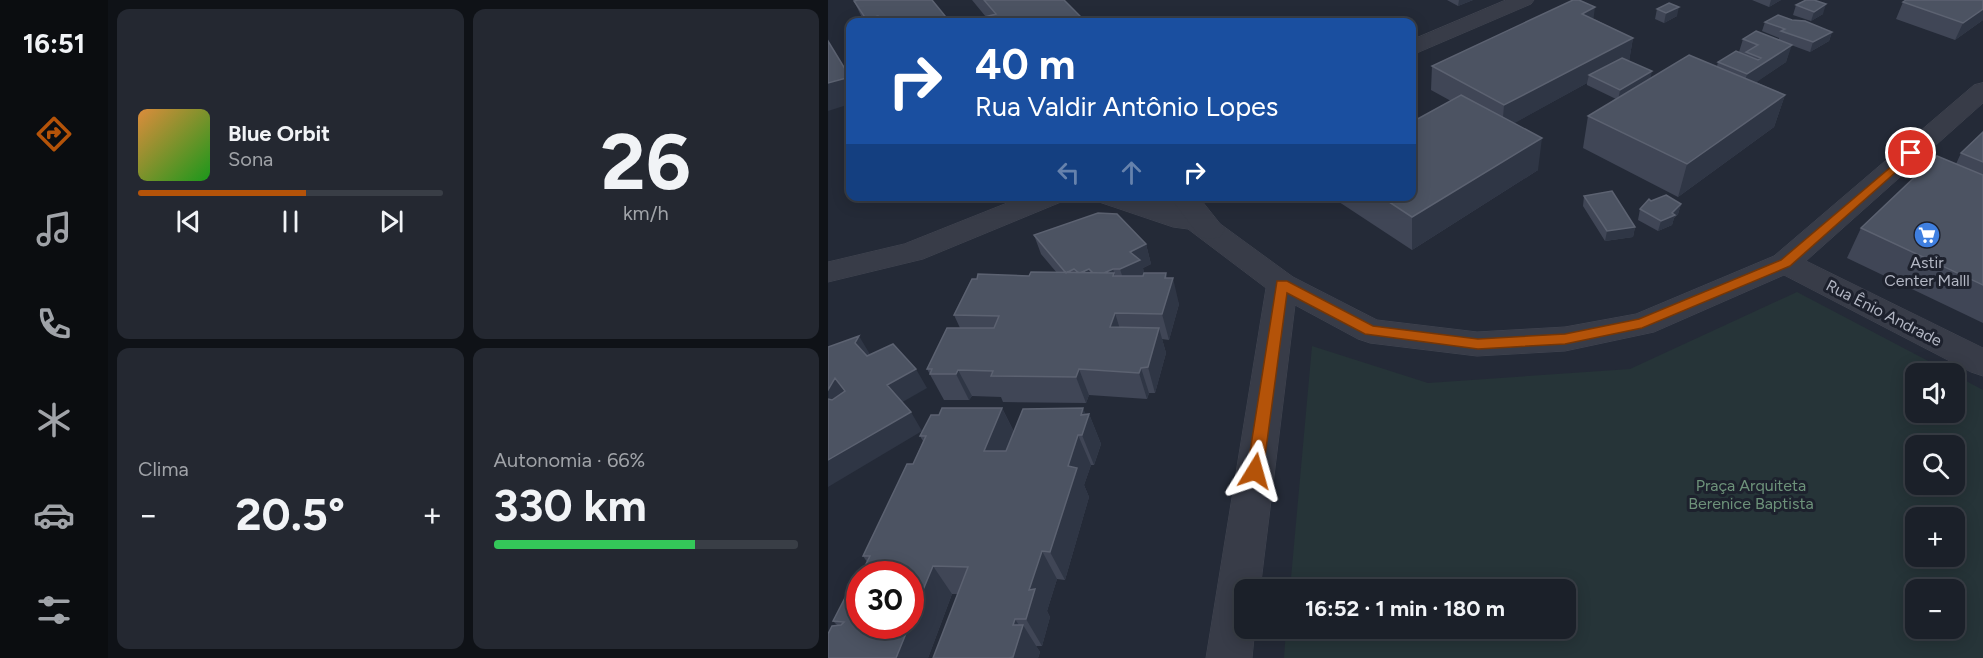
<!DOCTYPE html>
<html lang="pt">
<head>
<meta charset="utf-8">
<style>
  :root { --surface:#1b2029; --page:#242831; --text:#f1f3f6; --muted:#a0a3a8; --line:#393e46; --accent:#b45309 }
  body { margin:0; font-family:Figtree,sans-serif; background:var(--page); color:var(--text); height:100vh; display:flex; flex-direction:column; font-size:22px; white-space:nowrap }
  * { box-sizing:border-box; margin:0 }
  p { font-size:20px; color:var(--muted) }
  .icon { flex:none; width:33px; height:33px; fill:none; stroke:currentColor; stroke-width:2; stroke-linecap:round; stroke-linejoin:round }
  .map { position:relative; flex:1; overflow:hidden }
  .details { display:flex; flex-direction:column; gap:9px; padding:9px; background:#0f1217; width:720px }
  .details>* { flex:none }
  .hud { position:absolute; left:18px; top:18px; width:570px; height:183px; border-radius:12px; box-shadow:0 3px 15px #0003,0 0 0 2px var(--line); background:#1a4fa0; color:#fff; overflow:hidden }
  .buttons { position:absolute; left:1077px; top:363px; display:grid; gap:12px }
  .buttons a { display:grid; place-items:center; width:60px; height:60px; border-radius:12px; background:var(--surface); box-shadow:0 3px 15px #0003,0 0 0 2px var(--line); font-size:30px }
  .speed { position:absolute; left:18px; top:561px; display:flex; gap:12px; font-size:30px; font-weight:700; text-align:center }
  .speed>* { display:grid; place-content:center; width:78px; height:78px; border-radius:50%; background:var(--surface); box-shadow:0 3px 15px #0003,0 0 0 2px var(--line); line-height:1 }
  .speed .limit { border:9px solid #d22; background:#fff; color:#111 }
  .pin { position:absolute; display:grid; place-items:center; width:51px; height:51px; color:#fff; margin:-26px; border:3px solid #fff; border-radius:50%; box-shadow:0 2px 6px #0007 }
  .me { position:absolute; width:66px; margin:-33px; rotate:8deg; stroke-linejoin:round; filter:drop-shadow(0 0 4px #0008) }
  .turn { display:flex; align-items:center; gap:21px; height:126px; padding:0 30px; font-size:27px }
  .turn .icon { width:78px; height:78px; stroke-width:2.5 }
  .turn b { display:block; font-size:42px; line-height:51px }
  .lanes { display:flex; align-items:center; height:57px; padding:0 30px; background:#0003; justify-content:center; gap:30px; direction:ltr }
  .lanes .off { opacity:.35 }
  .big { font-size:45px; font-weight:700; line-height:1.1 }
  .details .card { flex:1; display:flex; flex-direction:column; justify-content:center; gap:9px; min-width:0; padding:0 21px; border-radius:12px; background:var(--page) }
  .details .dial { align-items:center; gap:0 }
  .dial b { font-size:78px; line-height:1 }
  .song { display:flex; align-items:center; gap:18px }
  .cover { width:72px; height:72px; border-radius:9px; background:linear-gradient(135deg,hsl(30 70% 55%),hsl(120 70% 35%)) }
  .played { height:6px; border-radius:3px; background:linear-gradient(90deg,var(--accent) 55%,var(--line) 55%) }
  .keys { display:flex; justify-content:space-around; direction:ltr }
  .heat { display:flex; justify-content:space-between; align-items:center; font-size:33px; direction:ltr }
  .charge { height:9px; border-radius:4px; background:linear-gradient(90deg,#34c759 66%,var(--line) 0) }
  .details .tiles { flex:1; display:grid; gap:9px; grid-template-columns:repeat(2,1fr) }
  .trip { position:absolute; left:406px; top:579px; width:342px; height:60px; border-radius:12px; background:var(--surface); box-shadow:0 3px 15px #0003,0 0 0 2px var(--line); font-weight:700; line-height:60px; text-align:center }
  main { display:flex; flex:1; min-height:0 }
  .dock { display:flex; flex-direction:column; width:108px; justify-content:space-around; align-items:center; background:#0b0d10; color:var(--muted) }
  .dock .icon { width:42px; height:42px }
  .dock .active { color:var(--accent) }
  .dock b { font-size:27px; color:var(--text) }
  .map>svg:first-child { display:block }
</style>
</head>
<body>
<main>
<nav class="dock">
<b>16:51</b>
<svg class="icon active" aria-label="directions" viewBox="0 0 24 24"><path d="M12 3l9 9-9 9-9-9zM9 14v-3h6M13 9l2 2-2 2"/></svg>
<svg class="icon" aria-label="music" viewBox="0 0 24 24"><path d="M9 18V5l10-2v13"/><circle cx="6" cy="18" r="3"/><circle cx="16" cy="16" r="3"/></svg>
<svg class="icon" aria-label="phone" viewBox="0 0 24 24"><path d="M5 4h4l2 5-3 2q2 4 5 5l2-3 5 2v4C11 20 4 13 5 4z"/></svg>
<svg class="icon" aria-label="climate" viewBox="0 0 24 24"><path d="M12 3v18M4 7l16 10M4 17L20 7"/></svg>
<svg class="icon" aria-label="car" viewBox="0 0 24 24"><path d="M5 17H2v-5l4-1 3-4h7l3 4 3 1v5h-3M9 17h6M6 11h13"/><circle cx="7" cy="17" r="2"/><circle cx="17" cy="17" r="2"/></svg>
<svg class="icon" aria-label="filters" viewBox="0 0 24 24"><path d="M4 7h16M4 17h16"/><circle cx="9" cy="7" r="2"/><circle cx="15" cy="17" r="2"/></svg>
</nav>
<section class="details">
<div class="tiles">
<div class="card">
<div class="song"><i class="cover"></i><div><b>Blue Orbit</b><p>Sona</p></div></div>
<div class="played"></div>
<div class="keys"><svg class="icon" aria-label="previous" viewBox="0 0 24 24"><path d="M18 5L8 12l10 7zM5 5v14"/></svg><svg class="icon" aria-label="pause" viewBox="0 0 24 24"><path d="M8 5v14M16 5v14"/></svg><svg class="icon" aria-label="next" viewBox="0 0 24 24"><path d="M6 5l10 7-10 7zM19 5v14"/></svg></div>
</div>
<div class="card dial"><b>26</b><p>km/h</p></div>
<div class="card"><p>Clima</p>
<div class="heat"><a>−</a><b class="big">20.5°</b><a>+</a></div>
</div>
<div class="card"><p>Autonomia · 66%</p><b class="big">330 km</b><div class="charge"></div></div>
</div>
</section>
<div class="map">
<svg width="1155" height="658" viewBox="0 0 1155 658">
  <rect width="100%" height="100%" fill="#242a37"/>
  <!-- green -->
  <path fill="#263438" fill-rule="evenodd" d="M969 292 1123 373 1088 374V412H1126L1127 375 1155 390V658H456L458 629 738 628V590L462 589 484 346 600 383 802 369ZM1088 446H1126V484H1088ZM1088 518H1126V556H1088ZM1088 590H1126V628H1088Z"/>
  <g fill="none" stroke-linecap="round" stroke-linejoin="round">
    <defs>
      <path id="minor" d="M1155 83V103L978 261 1155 348V376L1143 372 956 275 826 332 737 351 649 356 542 343 530 339 467 305 432 590H417V628H427L424 658H378L438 288 360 229 345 227 271 202 267 196H311L324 201 321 196H354L465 277 549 320 649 332 737 327 808 314 946 256 1146 85Z"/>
      <path id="tertiary" d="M678 0H706L703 4 584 55V40Z
        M197 196H237L233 202 95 259 0 282V262L76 244Z
        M341 196H370L397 230 392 237 382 239 372 237Z"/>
    </defs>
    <!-- minor casing -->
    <use href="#minor" stroke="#414551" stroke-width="1"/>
    <!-- tertiary casing -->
    <use href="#tertiary" stroke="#414551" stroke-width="1"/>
    <!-- minor -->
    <use href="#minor" fill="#383c48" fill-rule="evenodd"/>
    <!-- tertiary -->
    <use href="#tertiary" fill="#383c48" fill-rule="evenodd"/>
  </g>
  <!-- wall -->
  <path fill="#404656" d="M144 0H236L158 17Z
    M619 0H645L630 6Z
    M924 0H953L941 7Z
    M1155 0V20L1127 40 1068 19 1075 2Z
    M26 1 122 22H36Z
    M968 5 995 14 983 21 965 15Z
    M829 9 849 16 836 23 827 19Z
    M766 19 805 38 801 61 822 78 889 66 890 62 911 52 915 39 951 40V38L934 31 937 22 964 20 1004 32 1001 41 982 52 963 45 958 62 928 82 957 95 946 127 850 197 755 148 760 116 788 99 759 85V83L686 123 710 170 584 250 505 198V196H584L623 101 603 90 604 66Z
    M1155 132V323L1019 258 1033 228 1128 164 1133 153Z
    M756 196 807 227 805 237 777 241 755 206Z
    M853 204 850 214 846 218 844 225 830 231 810 220 812 209Z
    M206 235 318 244 323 264 315 268 316 274 339 278 351 304 341 340 334 339 338 353 327 393H321L319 399 261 395 258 403 175 402 173 397 144 396 141 400H116L99 369 132 328 126 315 201 276 229 273 213 254Z
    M174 408 186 432 261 414 273 444 266 465H263L256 485 261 497 237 580 229 579 219 611 222 617 214 646H208L212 652 210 658H105L130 594H124L100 658H0L9 625 5 621 25 592 39 562 35 556 85 464 95 441 92 436 111 415Z"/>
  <!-- shaded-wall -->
  <path fill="#2f3645" d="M631 0H645L630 6Z
    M943 0H953L941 7Z
    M998 4 995 14 983 21 986 12Z
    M767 7 764 30 754 14Z
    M851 7 849 16 836 23 838 13Z
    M1155 9V20L1127 40 1135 23Z
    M50 16 53 22H39L38 19Z
    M253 17 255 22H233Z
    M1004 32 1001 41 982 52 985 42Z
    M805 38 801 61 761 75 759 83 674 130 676 105Z
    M964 45 958 62 914 92 919 74Z
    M824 71 822 81 790 100 792 90Z
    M22 77V104L0 111V83Z
    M957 95 946 127 850 197 859 164Z
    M714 138 710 170 584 250V217Z
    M853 204 850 214 846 218 844 225 830 231 833 221 844 213Z
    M807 227 805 237 777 241 779 231Z
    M318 244 323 264 315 268 318 279 298 288 292 269 302 252Z
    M261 269 267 288 251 273Z
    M285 269 294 299 269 276Z
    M338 273 342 288 345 278 351 304 341 340 334 314 337 278Z
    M287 313 295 339 282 327Z
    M331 328 338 353 327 393 320 367Z
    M31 336 43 356 39 362 27 343Z
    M313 368 321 393 319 399 311 373Z
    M88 369 99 388 71 404 59 385Z
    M251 369 261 395 258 403 248 377Z
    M130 370 144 396 141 400 128 374Z
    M7 378 20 397 0 406V390Z
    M174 408 189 438 172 480 156 451Z
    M255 408 260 419 261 414 273 444 266 465 254 435 253 415Z
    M83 412 94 431 0 487V460Z
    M250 435 263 465 256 485 261 497 237 580 222 552 240 466Z
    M214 551 229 579 219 611 222 617 214 646 198 619 201 590Z
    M105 566 124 594 100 658H68L81 626H82V621Z
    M187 619 194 630 195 625 212 652 210 658H186L185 657V625Z"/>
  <!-- building -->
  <path fill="#4c5362" stroke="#5c6271" stroke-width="1.5" d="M30 0H104L122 22H55L50 16 38 19 26 1Z
    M156 0H236L253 17 233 22H138L168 14Z
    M745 0H751L767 7 754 14 805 38 676 105 604 66Z
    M978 0H986L998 4 986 12 968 5Z
    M1078 0H1155V9L1135 23 1075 2Z
    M841 3 851 7 838 13 829 9Z
    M950 15 964 20 977 21 1004 32 985 42 953 31 957 29 937 22Z
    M928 31 964 45 919 74 890 62 908 51 930 60 933 58 918 52 930 45 915 39Z
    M0 41 22 77 0 83Z
    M861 55 957 95 859 164 760 116Z
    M794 58 824 71 792 90 761 75Z
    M633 95 714 138 584 217 552 196H584V122Z
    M1155 132V162L1133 153Z
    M1109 156 1155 175V285L1033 228Z
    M784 191 807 227 779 231 756 196Z
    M838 195 853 204 844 213 847 215 833 221 812 209 821 199 823 201Z
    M270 213 289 214 318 244 302 252 312 260 292 269H285L276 273H265L261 269 252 273H251L246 269 238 273 206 235Z
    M203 272 286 273 285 276H315L316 273H338L337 278H345L334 314 287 313 282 327 331 328 320 367 313 368 311 373 251 369 248 377 163 376 165 371 130 370 128 374H102L104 369H99L119 328H166L171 316 126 315 144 279H149L150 274 201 276Z
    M31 336 27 343 39 356 65 344 88 369 59 385 83 412 0 460V399L4 400 17 391 7 378 0 390V347Z
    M114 408H174L156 451H178L195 409 255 408 253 415 261 414 254 435H250L240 466 249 468 222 552 214 551 201 590 207 589 198 619H187L185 625H195L185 657 181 658H105L140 567 105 566 82 621V574H33L42 556H35L79 464H85L98 436H92L103 415H111Z
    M32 578V626H81L68 658H0V634L4 626 13 625 16 622 5 621 20 592H25Z"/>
  <!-- route -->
  <path fill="#b45309" stroke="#753606" stroke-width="1.5" d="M1083 150 1088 153 1087 155 962 266 814 328 737 344 650 349 537 334 459 293 435 471 433 476 427 478 422 476 419 471 449 281H459L545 326 650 339 737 334 811 319 953 260Z"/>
  <!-- icons -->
  <defs>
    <symbol id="supermarket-disc" viewBox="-11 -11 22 22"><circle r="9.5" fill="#3f7fe0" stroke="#1d212d"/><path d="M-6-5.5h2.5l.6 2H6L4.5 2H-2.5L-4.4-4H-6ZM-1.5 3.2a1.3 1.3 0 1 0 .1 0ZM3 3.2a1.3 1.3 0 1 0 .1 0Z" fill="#fff"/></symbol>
  </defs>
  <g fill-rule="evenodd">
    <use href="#supermarket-disc" x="1084" y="220" width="30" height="30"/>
  </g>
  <g text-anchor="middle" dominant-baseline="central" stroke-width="6" stroke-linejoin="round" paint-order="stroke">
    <!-- poi labels -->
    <g font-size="16" fill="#b3b7c4" stroke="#1d212d">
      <text x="1099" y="262">Astir<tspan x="1099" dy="18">Center Malll</tspan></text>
    </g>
    <!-- street labels -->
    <g font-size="16" fill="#b3b7c4" stroke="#1d212d">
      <text transform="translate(1056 313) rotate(27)">Rua Ênio Andrade</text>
    </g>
    <!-- park labels -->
    <g font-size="16" fill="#6d927a" stroke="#1d212d">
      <text x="923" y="485">Praça Arquiteta<tspan x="923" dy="18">Berenice Baptista</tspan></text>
    </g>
  </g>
</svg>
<div class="buttons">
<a><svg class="icon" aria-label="sound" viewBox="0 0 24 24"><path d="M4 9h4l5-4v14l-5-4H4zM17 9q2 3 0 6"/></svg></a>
<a><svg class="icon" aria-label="search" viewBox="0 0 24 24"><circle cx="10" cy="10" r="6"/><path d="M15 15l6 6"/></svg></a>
<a>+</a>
<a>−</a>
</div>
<div class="speed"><div class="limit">30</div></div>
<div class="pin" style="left:1083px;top:153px;background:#d93025"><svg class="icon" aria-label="arrive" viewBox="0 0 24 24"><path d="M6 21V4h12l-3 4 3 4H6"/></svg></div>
<svg class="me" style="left:427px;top:471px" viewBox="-20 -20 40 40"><path d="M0-17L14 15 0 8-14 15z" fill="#b45309" stroke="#fff" stroke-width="4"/></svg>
<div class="trip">16:52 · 1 min · 180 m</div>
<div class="hud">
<div class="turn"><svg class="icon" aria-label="right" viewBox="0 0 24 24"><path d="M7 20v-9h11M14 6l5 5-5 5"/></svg><div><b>40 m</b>Rua Valdir Antônio Lopes</div></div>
<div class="lanes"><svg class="icon off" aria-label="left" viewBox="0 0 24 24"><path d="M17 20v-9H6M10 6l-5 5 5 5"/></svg><svg class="icon off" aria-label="ahead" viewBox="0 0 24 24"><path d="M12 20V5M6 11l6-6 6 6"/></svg><svg class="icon" aria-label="right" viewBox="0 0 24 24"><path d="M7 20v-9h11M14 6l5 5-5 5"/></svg></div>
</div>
</div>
</main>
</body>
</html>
